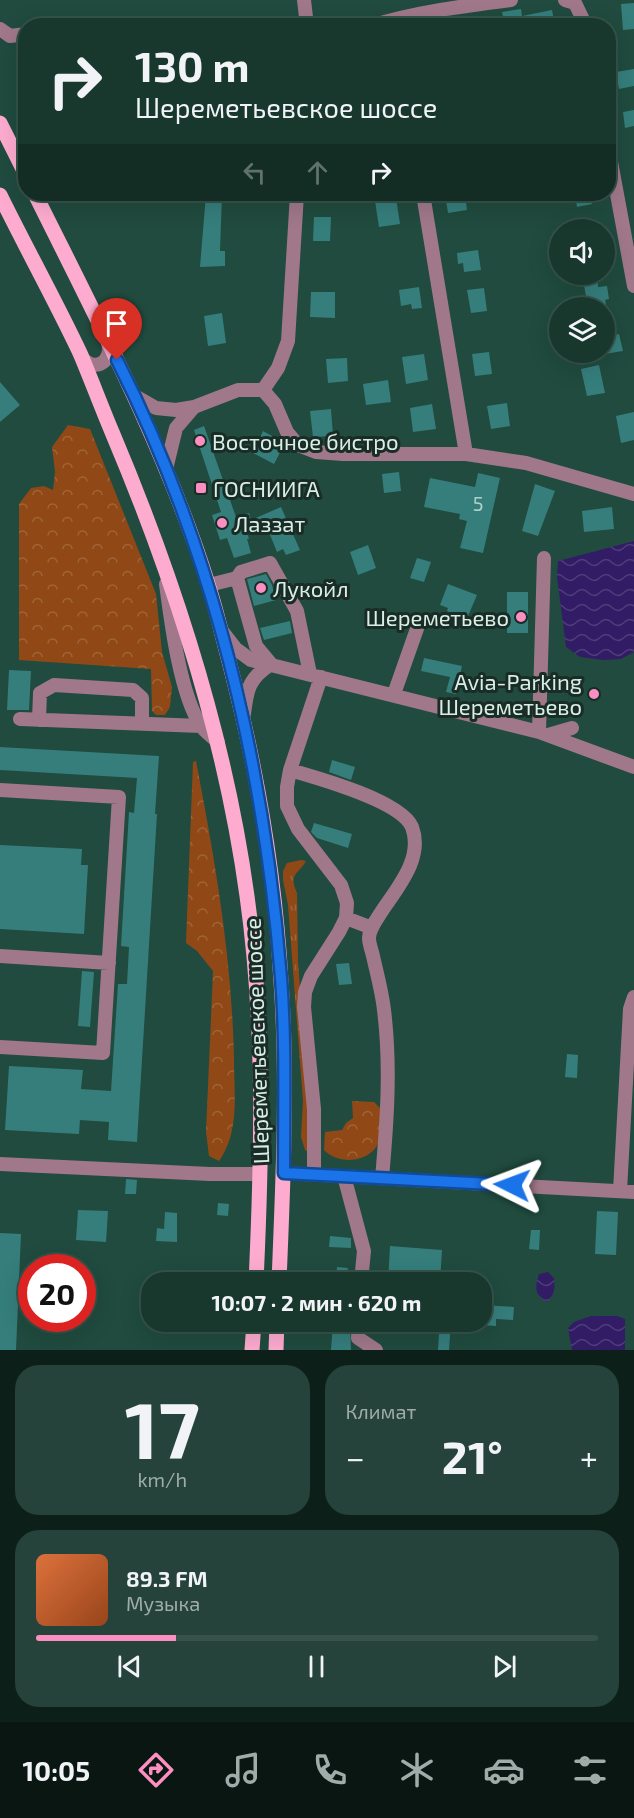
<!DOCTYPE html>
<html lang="ru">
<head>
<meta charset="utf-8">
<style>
  :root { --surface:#18382e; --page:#25433a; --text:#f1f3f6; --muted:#9facaa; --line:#36524a; --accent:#fc8fc1 }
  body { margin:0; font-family:"Exo 2",sans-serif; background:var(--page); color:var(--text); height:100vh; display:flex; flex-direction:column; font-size:22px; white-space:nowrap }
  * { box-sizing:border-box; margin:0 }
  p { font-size:20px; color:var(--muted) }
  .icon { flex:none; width:33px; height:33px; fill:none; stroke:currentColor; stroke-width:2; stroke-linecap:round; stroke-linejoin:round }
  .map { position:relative; height:1350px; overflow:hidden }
  .details { display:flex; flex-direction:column; gap:15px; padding:15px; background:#0d1f19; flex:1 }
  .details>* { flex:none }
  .banner { position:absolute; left:18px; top:18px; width:598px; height:183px; border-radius:24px; box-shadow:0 6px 24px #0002,0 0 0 2px var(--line); background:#18382e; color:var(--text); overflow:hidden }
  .tools { position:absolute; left:549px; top:219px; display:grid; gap:12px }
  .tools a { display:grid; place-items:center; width:66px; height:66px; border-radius:50%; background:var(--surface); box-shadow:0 6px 24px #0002,0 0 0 2px var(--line); font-size:30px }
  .speed { position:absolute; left:18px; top:1254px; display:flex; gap:12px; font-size:30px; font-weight:700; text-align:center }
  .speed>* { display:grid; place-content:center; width:78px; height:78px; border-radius:50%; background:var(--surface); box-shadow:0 6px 24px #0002,0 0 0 2px var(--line); line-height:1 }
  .speed .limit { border:9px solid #d22; background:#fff; color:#111 }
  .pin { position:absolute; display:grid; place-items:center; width:51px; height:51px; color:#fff; margin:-62px -26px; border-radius:50% 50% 50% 0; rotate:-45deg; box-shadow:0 0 6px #0007 }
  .pin .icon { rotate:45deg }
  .me { position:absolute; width:66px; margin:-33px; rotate:273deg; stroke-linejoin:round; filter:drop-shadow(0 0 4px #0008) }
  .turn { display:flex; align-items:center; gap:21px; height:126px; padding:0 18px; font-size:27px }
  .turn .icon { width:78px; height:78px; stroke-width:2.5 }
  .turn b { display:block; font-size:42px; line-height:51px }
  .lanes { display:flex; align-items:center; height:57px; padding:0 18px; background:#0003; justify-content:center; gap:30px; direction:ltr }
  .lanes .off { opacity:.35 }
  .big { font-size:45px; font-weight:700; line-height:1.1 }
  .details .tile { flex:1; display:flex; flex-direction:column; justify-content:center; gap:9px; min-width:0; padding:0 21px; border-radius:24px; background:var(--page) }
  .details .dial { align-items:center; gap:0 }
  .dial b { font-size:78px; line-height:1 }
  .song { display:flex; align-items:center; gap:18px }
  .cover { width:72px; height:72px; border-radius:9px; background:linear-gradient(135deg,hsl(20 70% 55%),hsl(20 70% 35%)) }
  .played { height:6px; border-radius:3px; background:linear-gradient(90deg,var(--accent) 25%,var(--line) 25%) }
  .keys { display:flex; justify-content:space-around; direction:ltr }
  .heat { display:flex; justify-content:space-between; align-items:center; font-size:33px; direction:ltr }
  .details .tiles { flex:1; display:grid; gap:15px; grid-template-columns:1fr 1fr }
  .tile:last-child { grid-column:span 2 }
  .trip { position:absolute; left:141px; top:1272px; width:351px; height:60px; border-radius:24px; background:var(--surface); box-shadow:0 6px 24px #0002,0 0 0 2px var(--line); font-weight:700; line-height:60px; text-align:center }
  .menu { display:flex; height:96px; justify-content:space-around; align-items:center; background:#0a1612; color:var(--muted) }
  .menu .icon { width:42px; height:42px }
  .menu .current { color:var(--accent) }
  .menu b { font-size:27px; color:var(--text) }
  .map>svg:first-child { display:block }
</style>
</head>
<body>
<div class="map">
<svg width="634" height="1350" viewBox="0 0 634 1350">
  <defs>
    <pattern id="grass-tufts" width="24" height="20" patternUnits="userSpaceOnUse" patternTransform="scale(1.5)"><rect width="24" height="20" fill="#904916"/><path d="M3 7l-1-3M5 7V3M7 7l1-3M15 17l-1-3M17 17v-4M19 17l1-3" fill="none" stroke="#9f6438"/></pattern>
    <pattern id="forest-crowns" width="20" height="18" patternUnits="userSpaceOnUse" patternTransform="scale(1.5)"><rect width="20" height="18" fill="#904916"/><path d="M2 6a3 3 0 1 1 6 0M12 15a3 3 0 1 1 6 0" fill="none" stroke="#9f6438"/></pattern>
    <pattern id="water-waves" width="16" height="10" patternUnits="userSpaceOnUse" patternTransform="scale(1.5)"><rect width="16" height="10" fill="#321c65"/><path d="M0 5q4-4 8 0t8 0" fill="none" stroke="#4f3d7b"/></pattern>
  </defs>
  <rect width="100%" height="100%" fill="#204b3e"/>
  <!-- grass -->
  <path fill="url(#grass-tufts)" d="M301 860 306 861C298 875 288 873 297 893L298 962 305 1052 314 1130 308 1152 305 1150 301 1137 303 1101 288 905 283 880V871L287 863Z"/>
  <!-- forest -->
  <path fill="url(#forest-crowns)" d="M68 425 90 429 156 594 162 652 172 687 170 707 165 715H156L152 711 151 669 19 660V504L31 488 44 486 53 490 55 472 52 447Z
    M196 761C215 860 232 958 234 1059 234 1093 240 1132 219 1161L209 1156 206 1132 213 971 197 951 186 943 193 762Z
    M352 1101 374 1102 381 1109C380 1118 382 1130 380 1138 374 1163 339 1166 324 1150L325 1132 342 1130 346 1123 353 1118Z"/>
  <!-- water -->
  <path fill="url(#water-waves)" d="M634 541V652L621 659 603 660 580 657 566 647 557 577 558 561Z
    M548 1272 554 1278C555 1288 555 1294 547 1302 534 1295 535 1287 539 1274Z
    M591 1316H617L625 1319V1350H572L568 1328 574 1322Z"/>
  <!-- building -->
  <path fill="#357e7c" d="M634 3V29L623 30 621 4Z
    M521 9 522 16 552 10 555 26H505L502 12Z
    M634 69V86L619 89 616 72Z
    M634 110V126L625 128 623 112Z
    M206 194H222L220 251H225V266L200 267Z
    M445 194H465L467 210 448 213Z
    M575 194H590L592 204 577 207Z
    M396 198 400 224 379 227 375 201Z
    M314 217H331L330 241H313Z
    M478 250 481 270 464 272 463 263 458 264 457 253Z
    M598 283V287L607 286 609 299 605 300 607 308H588L584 285Z
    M419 287 422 308 412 309 411 304 401 306 399 290Z
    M484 288 487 311 471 313 467 290Z
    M311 292H335V318L310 317Z
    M222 313 226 343 208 346 204 316Z
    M619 334 623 351 604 354V337Z
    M489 352 492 374 475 376 472 354Z
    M424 354 428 380 406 384 402 357Z
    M347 358 348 381 328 383 326 359Z
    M599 365 605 393 587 396 581 369Z
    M388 380 391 402 366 405 363 384Z
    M0 382 20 405 0 422Z
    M507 403 510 426 491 429 487 406Z
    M432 404 436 429 413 432 410 408Z
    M331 409 333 436 313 437 310 411Z
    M634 412V440L621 443 616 416Z
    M204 426 236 517 249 513 251 520 281 507 300 550 286 555 283 549 277 552 266 525 247 532 249 539H247L251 553 234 558 227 538 220 540 212 515 221 512 194 430Z
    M263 431 285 443 274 464 253 453Z
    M399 472 401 491 384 493 382 474Z
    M478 473 500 478 483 553 460 548 467 521 459 519 460 514 424 507 430 478 475 487Z
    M535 484 555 491 538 536 522 531Z
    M612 507 614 529 584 532 582 511Z
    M368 545 376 568 358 575 350 552Z
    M417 558 431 562 424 582 410 578Z
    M266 574 272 585 276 600 254 606 247 579Z
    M448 584 477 595 468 616 461 614 460 617 447 611 448 608 440 605Z
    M507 592H528V633H507Z
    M290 621 292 633 264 640 260 628Z
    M424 658 462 666 456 694 446 692 450 677 421 671Z
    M9 670 31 671 29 710H7Z
    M0 747 159 756 155 814H157L137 1142 108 1140 109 1122 80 1120 79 1134 5 1130 9 1066 83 1070 81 1089 111 1091 118 984H127L129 947 121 946 129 812 134 813 137 778 0 770Z
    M332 760 355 767 351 780 329 772Z
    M314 823 352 834 348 848 317 838 311 832Z
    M0 845 82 849 81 865H88L84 934 0 929Z
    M349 963 352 984 339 985 336 964Z
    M82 971 94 972 90 1027 78 1026Z
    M567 1054 578 1055 577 1078 565 1077Z
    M126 1179 137 1180 136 1194H125Z
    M218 1203 229 1204 228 1216 217 1215Z
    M78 1210 108 1211 106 1242 76 1240Z
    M597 1211 618 1212 616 1255 595 1254Z
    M165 1212 177 1213V1242L156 1241 157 1228 164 1229Z
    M531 1230H540L539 1250 529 1249Z
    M0 1233 21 1234 16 1350H0Z
    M330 1236 351 1238V1248L329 1247Z
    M390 1246 442 1250 440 1282H388Z
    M337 1267 348 1268 346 1282H336Z
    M483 1305 514 1307 513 1320 496 1319V1326L481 1325Z
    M333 1322H350L351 1350H331Z
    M385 1322H451L449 1350H438L439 1334 384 1331Z"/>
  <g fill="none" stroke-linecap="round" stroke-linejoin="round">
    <!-- minor -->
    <path stroke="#a07889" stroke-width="14" d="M304 0 307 26
      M565 0 575 3 586 26
      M78 26 80 25
      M371 26C416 12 464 6 511 0
      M0 29 10 36 26 34
      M609 151 634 286
      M423 194 466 454
      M80 354C91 374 114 364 108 342
      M263 390 275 404 287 432 298 445 316 452 343 454H466L526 463 634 494
      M263 390 278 368 288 341 297 194
      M135 396 156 408 176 410 194 407 238 390H263
      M166 469 176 428 194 407
      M237 578 241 572 270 563 297 611 310 674
      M166 584C171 622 180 694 201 726 205 732 213 737 218 742
      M209 585 237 578 256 646 271 664
      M222 631 236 649 251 660 539 732 634 767
      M321 677 290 770C318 778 401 801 412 827 424 859 396 889 380 914 376 920 369 930 369 938 369 944 372 951 373 956 377 974 382 992 384 1010 391 1066 387 1122 382 1178
      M394 694 419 623
      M244 714C247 689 249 678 271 664
      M20 719 201 726
      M39 720 40 693 54 685 133 690 142 698V724
      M539 732 544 558
      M548 735 572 728
      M290 770 287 787V806L298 829 341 885 347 903 346 918 339 932 311 976 305 992 304 1007 314 1109V1175
      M0 790 119 797 103 1053 0 1047
      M346 918 372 928
      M0 956 109 963
      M0 1164 210 1174H260
      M284 1173 634 1192
      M344 1176 364 1251 361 1282
      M620 1191 630 1009 634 997
      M359 1322 358 1338 376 1350"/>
    <!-- major -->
    <path stroke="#fdaccf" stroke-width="15" d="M0 123 26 175
      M35 194C98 321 165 447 208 584 216 609 222 635 229 661 256 765 275 873 281 981 288 1081 283 1182 279 1282
      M0 195C26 248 55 300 80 353 91 379 101 406 112 432 175 581 225 735 247 896 265 1024 262 1154 256 1282
      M252 1350 254 1322
      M276 1350 277 1322"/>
  </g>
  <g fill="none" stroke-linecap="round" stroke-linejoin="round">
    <defs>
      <path id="route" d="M117 360C214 552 264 765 281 978 286 1043 284 1108 284 1173L512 1185"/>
    </defs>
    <!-- route casing -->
    <use href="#route" stroke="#114b97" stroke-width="15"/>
    <!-- route -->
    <use href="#route" stroke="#1a73e8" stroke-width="10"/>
  </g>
  <!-- markers -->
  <g fill="#fc8fc1" stroke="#1a2c26" stroke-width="2">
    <circle cx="200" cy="441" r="6"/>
    <rect x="195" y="482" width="12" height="12" rx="3"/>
    <circle cx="222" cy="523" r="6"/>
    <circle cx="261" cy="588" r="6"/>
    <circle cx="521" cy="617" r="6"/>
    <circle cx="594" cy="694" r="6"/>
  </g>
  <g text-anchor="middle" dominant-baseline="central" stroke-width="6" stroke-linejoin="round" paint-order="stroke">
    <!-- number labels -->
    <g font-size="20" fill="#afd2cc">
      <text x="478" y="503">5</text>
    </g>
    <!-- poi labels -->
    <g font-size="22" fill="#d8eee6" stroke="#1a2c26" text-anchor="start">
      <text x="212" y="441">Восточное бистро</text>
      <text x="213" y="488">ГОСНИИГА</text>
      <text x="234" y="523">Лаззат</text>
      <text x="273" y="588">Лукойл</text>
      <text x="509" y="617" text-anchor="end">Шереметьево</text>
      <text x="582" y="681" text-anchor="end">Avia-Parking<tspan x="582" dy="25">Шереметьево</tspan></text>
    </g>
    <!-- street labels -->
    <g font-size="22" fill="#d8eee6" stroke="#1a2c26">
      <text transform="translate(256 1041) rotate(-92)">Шереметьевское шоссе</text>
    </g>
  </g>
</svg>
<div class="tools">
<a><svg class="icon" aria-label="sound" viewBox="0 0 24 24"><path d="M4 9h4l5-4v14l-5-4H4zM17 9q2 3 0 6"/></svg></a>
<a><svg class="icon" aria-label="layers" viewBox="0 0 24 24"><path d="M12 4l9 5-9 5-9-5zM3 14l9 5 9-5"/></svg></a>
</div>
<div class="speed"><div class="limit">20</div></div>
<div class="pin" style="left:117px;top:360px;background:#d93025"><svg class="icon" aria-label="arrive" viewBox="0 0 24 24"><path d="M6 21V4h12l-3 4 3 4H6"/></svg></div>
<svg class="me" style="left:512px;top:1185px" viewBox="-20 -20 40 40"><path d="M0-17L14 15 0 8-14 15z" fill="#1a73e8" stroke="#fff" stroke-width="4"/></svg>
<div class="trip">10:07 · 2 мин · 620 m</div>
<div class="banner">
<div class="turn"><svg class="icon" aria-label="right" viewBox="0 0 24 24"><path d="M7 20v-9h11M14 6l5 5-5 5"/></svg><div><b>130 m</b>Шереметьевское шоссе</div></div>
<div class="lanes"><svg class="icon off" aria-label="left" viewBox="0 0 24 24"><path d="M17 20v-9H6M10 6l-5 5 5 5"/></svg><svg class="icon off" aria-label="ahead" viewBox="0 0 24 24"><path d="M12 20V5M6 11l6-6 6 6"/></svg><svg class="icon" aria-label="right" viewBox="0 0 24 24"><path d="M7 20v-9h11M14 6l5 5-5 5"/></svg></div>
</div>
</div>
<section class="details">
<div class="tiles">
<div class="tile dial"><b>17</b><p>km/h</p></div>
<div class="tile"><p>Климат</p>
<div class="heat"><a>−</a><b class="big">21°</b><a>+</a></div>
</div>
<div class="tile">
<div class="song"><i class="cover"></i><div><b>89.3 FM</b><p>Музыка</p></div></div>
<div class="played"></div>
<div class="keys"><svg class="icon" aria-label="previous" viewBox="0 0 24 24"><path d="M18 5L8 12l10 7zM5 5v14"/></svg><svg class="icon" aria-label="pause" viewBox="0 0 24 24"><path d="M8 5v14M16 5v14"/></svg><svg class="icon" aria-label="next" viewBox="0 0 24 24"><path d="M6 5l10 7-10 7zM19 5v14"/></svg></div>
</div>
</div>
</section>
<nav class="menu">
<b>10:05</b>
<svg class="icon current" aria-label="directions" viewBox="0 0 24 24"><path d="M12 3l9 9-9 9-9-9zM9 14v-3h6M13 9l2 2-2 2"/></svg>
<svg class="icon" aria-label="music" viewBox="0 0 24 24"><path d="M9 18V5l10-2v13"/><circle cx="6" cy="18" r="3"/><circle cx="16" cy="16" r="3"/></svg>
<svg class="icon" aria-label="phone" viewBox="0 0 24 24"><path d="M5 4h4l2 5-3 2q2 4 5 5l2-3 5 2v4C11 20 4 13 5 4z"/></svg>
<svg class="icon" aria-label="climate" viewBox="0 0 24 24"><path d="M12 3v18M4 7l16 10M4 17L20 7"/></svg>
<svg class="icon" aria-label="car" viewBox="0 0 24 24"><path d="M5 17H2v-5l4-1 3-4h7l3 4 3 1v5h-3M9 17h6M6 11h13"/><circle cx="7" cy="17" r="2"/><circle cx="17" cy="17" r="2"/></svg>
<svg class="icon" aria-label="filters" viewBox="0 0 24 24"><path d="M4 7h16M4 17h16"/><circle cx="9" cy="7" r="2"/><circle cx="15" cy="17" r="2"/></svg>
</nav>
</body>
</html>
